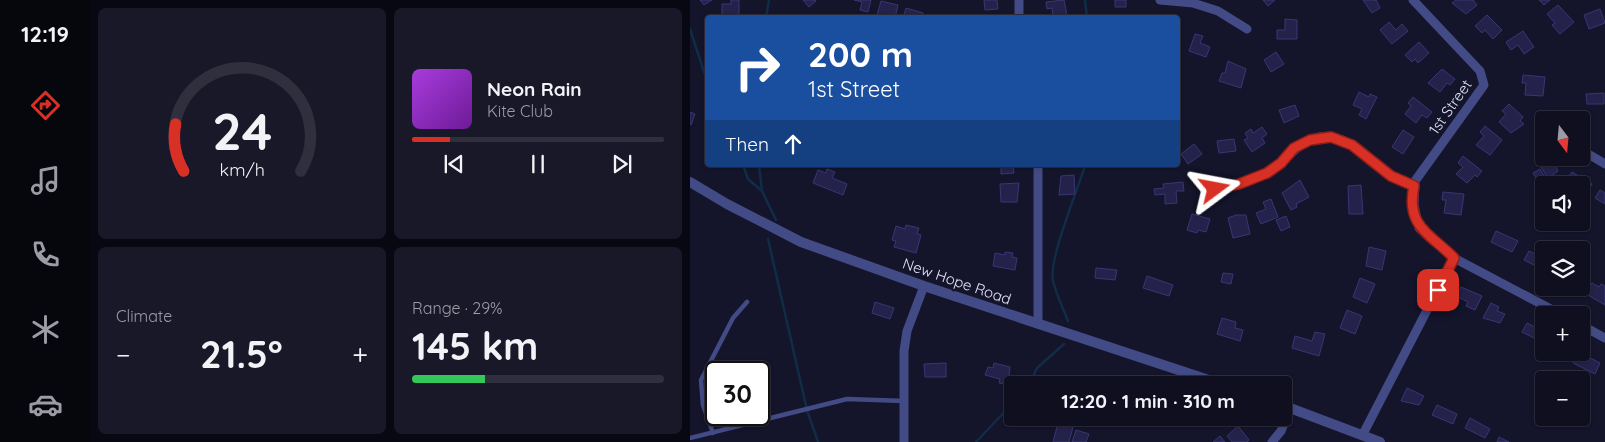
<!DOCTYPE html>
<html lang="en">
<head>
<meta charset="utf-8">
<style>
  :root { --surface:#0f0f20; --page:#181829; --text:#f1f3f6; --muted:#9b9ca5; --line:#2f2f3e; --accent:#d93025 }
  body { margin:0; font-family:Quicksand,sans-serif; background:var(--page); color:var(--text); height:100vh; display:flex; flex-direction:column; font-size:19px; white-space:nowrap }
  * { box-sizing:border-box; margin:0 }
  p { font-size:16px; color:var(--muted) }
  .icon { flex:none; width:28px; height:28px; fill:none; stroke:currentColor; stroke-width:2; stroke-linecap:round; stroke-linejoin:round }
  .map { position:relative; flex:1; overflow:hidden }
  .panel { display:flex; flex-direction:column; gap:8px; padding:8px; background:#080812; width:600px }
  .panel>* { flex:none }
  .top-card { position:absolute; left:15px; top:15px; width:475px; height:152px; border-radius:5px; box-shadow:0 1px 4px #0004,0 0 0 1px var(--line); background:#1a4fa0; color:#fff; overflow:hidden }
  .needle { width:32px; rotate:164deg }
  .tools { position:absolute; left:845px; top:111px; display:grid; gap:10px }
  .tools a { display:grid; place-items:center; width:55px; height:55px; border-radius:5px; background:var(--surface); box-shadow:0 1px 4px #0004,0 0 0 1px var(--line); font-size:25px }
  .speed { position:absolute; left:15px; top:361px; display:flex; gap:10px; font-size:25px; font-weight:700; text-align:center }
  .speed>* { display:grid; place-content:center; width:65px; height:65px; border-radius:50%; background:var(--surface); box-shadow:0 1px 4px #0004,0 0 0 1px var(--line); line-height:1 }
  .speed .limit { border:2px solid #111; border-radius:8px; background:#fff; color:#111 }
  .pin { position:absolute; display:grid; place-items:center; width:42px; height:42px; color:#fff; margin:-21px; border-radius:10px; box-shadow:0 2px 8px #0006 }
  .me { position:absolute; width:55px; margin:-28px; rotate:77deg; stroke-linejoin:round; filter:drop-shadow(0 0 4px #0008) }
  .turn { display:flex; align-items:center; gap:18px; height:105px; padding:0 20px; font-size:22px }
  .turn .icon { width:65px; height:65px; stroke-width:2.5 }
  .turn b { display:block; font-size:35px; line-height:42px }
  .then { display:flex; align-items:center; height:48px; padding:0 20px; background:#0003; gap:10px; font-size:19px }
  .big { font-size:38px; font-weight:800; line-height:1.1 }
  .panel .tile { flex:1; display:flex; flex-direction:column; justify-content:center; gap:8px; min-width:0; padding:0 18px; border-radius:8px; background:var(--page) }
  .panel .dial { align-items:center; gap:0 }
  .dial svg { height:130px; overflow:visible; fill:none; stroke:var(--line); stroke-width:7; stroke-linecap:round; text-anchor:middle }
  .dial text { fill:var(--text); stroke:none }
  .song { display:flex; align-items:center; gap:15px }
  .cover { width:60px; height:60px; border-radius:8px; background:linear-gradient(135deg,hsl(280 70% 55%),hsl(280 70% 35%)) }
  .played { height:5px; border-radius:2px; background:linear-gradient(90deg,var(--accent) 15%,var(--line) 15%) }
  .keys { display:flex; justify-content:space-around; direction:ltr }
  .heat { display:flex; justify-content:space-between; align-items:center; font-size:28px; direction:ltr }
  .charge { height:8px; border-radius:4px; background:linear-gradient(90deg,#34c759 29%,var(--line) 0) }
  .panel .tiles { flex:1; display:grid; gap:8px; grid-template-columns:repeat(2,1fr) }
  .trip { position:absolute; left:314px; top:376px; width:288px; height:50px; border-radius:5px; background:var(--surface); box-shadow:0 1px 4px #0004,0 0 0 1px var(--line); font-weight:800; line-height:50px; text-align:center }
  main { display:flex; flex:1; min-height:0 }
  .tab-bar { display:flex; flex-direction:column; width:90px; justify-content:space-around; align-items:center; background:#06060d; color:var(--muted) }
  .tab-bar .icon { width:35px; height:35px }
  .tab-bar .on { color:var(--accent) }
  .tab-bar b { font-size:22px; color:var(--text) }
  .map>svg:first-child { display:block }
</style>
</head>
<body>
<main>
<nav class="tab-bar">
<b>12:19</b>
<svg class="icon on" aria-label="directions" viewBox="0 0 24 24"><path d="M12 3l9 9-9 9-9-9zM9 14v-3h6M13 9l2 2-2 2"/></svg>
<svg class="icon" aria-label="music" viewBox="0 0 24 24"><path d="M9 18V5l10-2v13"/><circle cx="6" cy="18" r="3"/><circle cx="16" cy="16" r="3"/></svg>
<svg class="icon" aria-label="phone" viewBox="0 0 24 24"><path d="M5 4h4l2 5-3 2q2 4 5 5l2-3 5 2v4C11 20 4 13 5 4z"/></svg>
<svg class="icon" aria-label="climate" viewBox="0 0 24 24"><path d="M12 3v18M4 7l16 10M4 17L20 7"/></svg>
<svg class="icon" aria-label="car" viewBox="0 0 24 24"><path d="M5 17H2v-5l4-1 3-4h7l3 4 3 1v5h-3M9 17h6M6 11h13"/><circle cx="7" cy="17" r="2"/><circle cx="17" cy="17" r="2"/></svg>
</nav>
<section class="panel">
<div class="tiles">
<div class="tile dial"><svg viewBox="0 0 100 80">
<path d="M14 69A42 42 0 1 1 86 69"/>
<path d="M14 69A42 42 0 0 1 9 40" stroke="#d93025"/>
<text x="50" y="56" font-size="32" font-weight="700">24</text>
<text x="50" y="72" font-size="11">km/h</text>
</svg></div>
<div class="tile">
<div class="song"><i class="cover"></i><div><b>Neon Rain</b><p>Kite Club</p></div></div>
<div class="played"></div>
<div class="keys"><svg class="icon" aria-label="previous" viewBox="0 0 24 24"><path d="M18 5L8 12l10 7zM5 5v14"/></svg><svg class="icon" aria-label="pause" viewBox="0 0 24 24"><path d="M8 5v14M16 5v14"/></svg><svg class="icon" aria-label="next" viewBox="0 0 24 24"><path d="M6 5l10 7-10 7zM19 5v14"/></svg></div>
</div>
<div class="tile"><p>Climate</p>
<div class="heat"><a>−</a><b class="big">21.5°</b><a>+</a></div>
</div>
<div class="tile"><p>Range · 29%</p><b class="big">145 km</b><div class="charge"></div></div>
</div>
</section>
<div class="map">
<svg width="915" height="442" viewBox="0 0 915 442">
  <rect width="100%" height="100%" fill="#14142b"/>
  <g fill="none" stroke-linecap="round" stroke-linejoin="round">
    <!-- stream -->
    <path stroke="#102d48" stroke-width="2.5" d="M395 0 397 18
      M76 18 79 0
      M0 29 18 84
      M53 165 58 179 72 191
      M69 165 72 191 86 220
      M78 239 117 410 128 442
      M378 321C373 308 366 294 363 281 358 260 388 190 395 165
      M339 385 347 368 374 344
      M286 442 322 404"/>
  </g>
  <!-- building -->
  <path fill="#24224b" stroke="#393674" d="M10 0H22L14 5Z
    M41 0H49V18H32V4H41Z
    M113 0H125L126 1 119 7Z
    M164 0H181L178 12 170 10 172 2Z
    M294 0H307L308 9 295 10Z
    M374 0 377 16 363 18 362 8 357 9 356 2Z
    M425 0H436V7H425Z
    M573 0H585L578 6Z
    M673 0H686L690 8 682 13Z
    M766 0H783L787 5 776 14 762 3Z
    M849 0H860L854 5Z
    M191 1 208 5 205 18H186Z
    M868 5 884 22 870 34 862 25 865 23 857 14Z
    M216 8 233 13 232 18H213Z
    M910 9 915 23 899 29 894 15Z
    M797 15 812 30 803 39 795 30 792 33 785 26Z
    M595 19 607 20V39H587V30H595Z
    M699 22 706 30 712 24 718 31 702 44 690 30Z
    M833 31 844 47 834 54 828 45 821 50 816 42Z
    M505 34 513 36 510 43 520 47 516 57 499 51Z
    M729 42 739 53 728 63 725 59 722 62 715 55Z
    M586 52 594 64 581 72 574 60Z
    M538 61 556 69 551 88 529 81 532 73H535Z
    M752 69 765 79 760 85 757 83 750 92 738 83Z
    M833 75 855 77 853 96 835 95 836 83H832Z
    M669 92 679 97 680 94 687 97 676 119 669 115 672 109 663 105Z
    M914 93V104H897L896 94Z
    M723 97 742 112 737 118 732 115 726 123 715 114 721 106 718 103Z
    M819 104 833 117 830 121 834 124 821 133 809 122 816 114 812 111Z
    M605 105 609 116 594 123 589 110Z
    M0 112 5 114 1 125 0 124Z
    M872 113 884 120H868Z
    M795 126 812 140 800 155 786 145 794 136 790 132Z
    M572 127 577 134 572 138 575 143 562 152 554 140 558 138 555 133 561 129 563 133Z
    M713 130 724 137 713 154 702 147Z
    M544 139 546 151 529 153 527 141Z
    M504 144 512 154 498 164 491 154Z
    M773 156 792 171 787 177 785 175 777 183 766 174 773 167 768 163Z
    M854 157 861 158 868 171 858 178 847 161Z
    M311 165H323L324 173 311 174Z
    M137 169 145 172 142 178 157 184 153 195 123 183 128 170 136 173Z
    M850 169 856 179 849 183 843 173Z
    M882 172 902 184 897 193 891 189V185H884L876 180Z
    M384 175 385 194 369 195 371 176Z
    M610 180 619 197 606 204 607 207 601 210 592 193Z
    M493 182 494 191H486L487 203 475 204V194L465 195 464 189 474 188 473 184Z
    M329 183 327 202H311L310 184Z
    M671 185 673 214H659L658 186Z
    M910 190 915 193V204L905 198Z
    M753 192 774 194 771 215 754 213 756 200H752Z
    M581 199 588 217 571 224 566 213 576 209 573 202Z
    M502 214 520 219 516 232 508 230 507 233 497 230Z
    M546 215H556L560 234 543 238 538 218Z
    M596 216 600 227 591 231 586 220Z
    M216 225 229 228 227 234 231 235 226 253 204 247 206 241 202 240 206 226 215 229Z
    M806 231 828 241 822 252 801 242Z
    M679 247 696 251 692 270 676 266Z
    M839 251 854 258V270L834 260Z
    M315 252 323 253 322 257 327 258 325 270 303 266 305 253 315 255Z
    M406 268 427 270 425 280 405 278Z
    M533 273 543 274 541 284 531 282Z
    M457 276 483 285 479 296 453 288Z
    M670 278 685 284 677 303 663 297Z
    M902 283 909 287 911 284 915 286V305L896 294Z
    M771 287 792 296 785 310 776 306 778 302 766 296Z
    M185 302 204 308 200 319 182 313Z
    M801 303 809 307 807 311 815 314 810 323 793 318Z
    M657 310 672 316 665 334 650 328Z
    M532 318 546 322 545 328 553 330 550 341 527 334Z
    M837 323 851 330 846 339 832 332Z
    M625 332 635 334 629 356 602 348 605 336 622 341Z
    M864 352H875L872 357Z
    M889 352 910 363 905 374 883 363Z
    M256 363V377H235L234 364Z
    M304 363 320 367 318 385 309 383 310 379 295 375 298 367 303 368Z
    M717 388 734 396 729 405 711 401Z
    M747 405 767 414 763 424 742 415Z
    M780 418 800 429 795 438 775 428Z
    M368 423 383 427 379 442H363Z
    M548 426 559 440 557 442H542L537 436Z
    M386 430 399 434 396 442H382Z
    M530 436 535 442H523Z
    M809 437 819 442H807Z"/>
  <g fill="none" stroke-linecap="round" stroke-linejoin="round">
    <!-- service -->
    <path stroke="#434b86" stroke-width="4.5" d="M23 433 13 405 11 380 43 318 57 302
      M0 438 157 399 214 401"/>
    <!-- minor -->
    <path stroke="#434b86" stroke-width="9" d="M329 0V18
      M470 0 503 3 528 11 557 29
      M723 0 790 71 794 85 725 181 724 205 729 228 764 258 872 315
      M900 155 915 164
      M348 165V324
      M525 189C543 185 560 181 577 173 599 161 612 132 642 137 665 141 681 163 700 175 707 180 716 182 724 186
      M891 325 915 338
      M673 434 764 258
      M214 442V351L217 331 234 286
      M582 442 591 431 600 408"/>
    <!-- tertiary -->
    <path stroke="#434b86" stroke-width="10" d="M0 182 37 204 111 242 234 286 534 385
      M592 405 690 442"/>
  </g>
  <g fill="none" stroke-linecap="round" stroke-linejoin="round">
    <defs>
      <path id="route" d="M525 189 549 184 577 173 591 163 604 148 620 140 641 137 662 145 701 176 724 186C715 227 742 235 764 258L748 290"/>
    </defs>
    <!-- route casing -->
    <use href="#route" stroke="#8d1f18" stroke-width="12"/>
    <!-- route -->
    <use href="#route" stroke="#d93025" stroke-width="9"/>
  </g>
  <g text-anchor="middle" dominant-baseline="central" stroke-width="5" stroke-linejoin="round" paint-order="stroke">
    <!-- street labels -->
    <g font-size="15" fill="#e1e2fc" stroke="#14142b">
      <text transform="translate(760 107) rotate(-55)">1st Street</text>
      <text transform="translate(267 281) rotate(19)">New Hope Road</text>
    </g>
  </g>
</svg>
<div class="tools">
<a><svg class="needle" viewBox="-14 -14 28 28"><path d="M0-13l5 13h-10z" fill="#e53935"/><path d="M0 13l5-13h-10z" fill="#9b9ca5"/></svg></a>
<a><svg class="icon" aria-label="sound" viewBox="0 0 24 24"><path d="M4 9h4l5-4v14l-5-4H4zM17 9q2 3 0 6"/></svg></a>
<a><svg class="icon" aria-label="layers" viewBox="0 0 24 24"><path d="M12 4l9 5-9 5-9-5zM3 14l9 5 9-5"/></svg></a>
<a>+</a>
<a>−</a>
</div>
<div class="speed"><div class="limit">30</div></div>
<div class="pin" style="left:748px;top:290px;background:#d93025"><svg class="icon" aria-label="arrive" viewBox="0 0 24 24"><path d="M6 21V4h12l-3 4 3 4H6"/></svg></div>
<svg class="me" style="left:525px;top:189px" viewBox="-20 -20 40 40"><path d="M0-17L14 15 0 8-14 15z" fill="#d93025" stroke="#fff" stroke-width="4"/></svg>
<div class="trip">12:20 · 1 min · 310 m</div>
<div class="top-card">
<div class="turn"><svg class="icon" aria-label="right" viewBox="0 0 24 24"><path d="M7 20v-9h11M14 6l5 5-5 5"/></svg><div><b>200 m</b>1st Street</div></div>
<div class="then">Then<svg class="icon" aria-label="ahead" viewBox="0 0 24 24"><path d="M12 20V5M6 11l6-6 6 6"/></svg></div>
</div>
</div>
</main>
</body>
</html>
